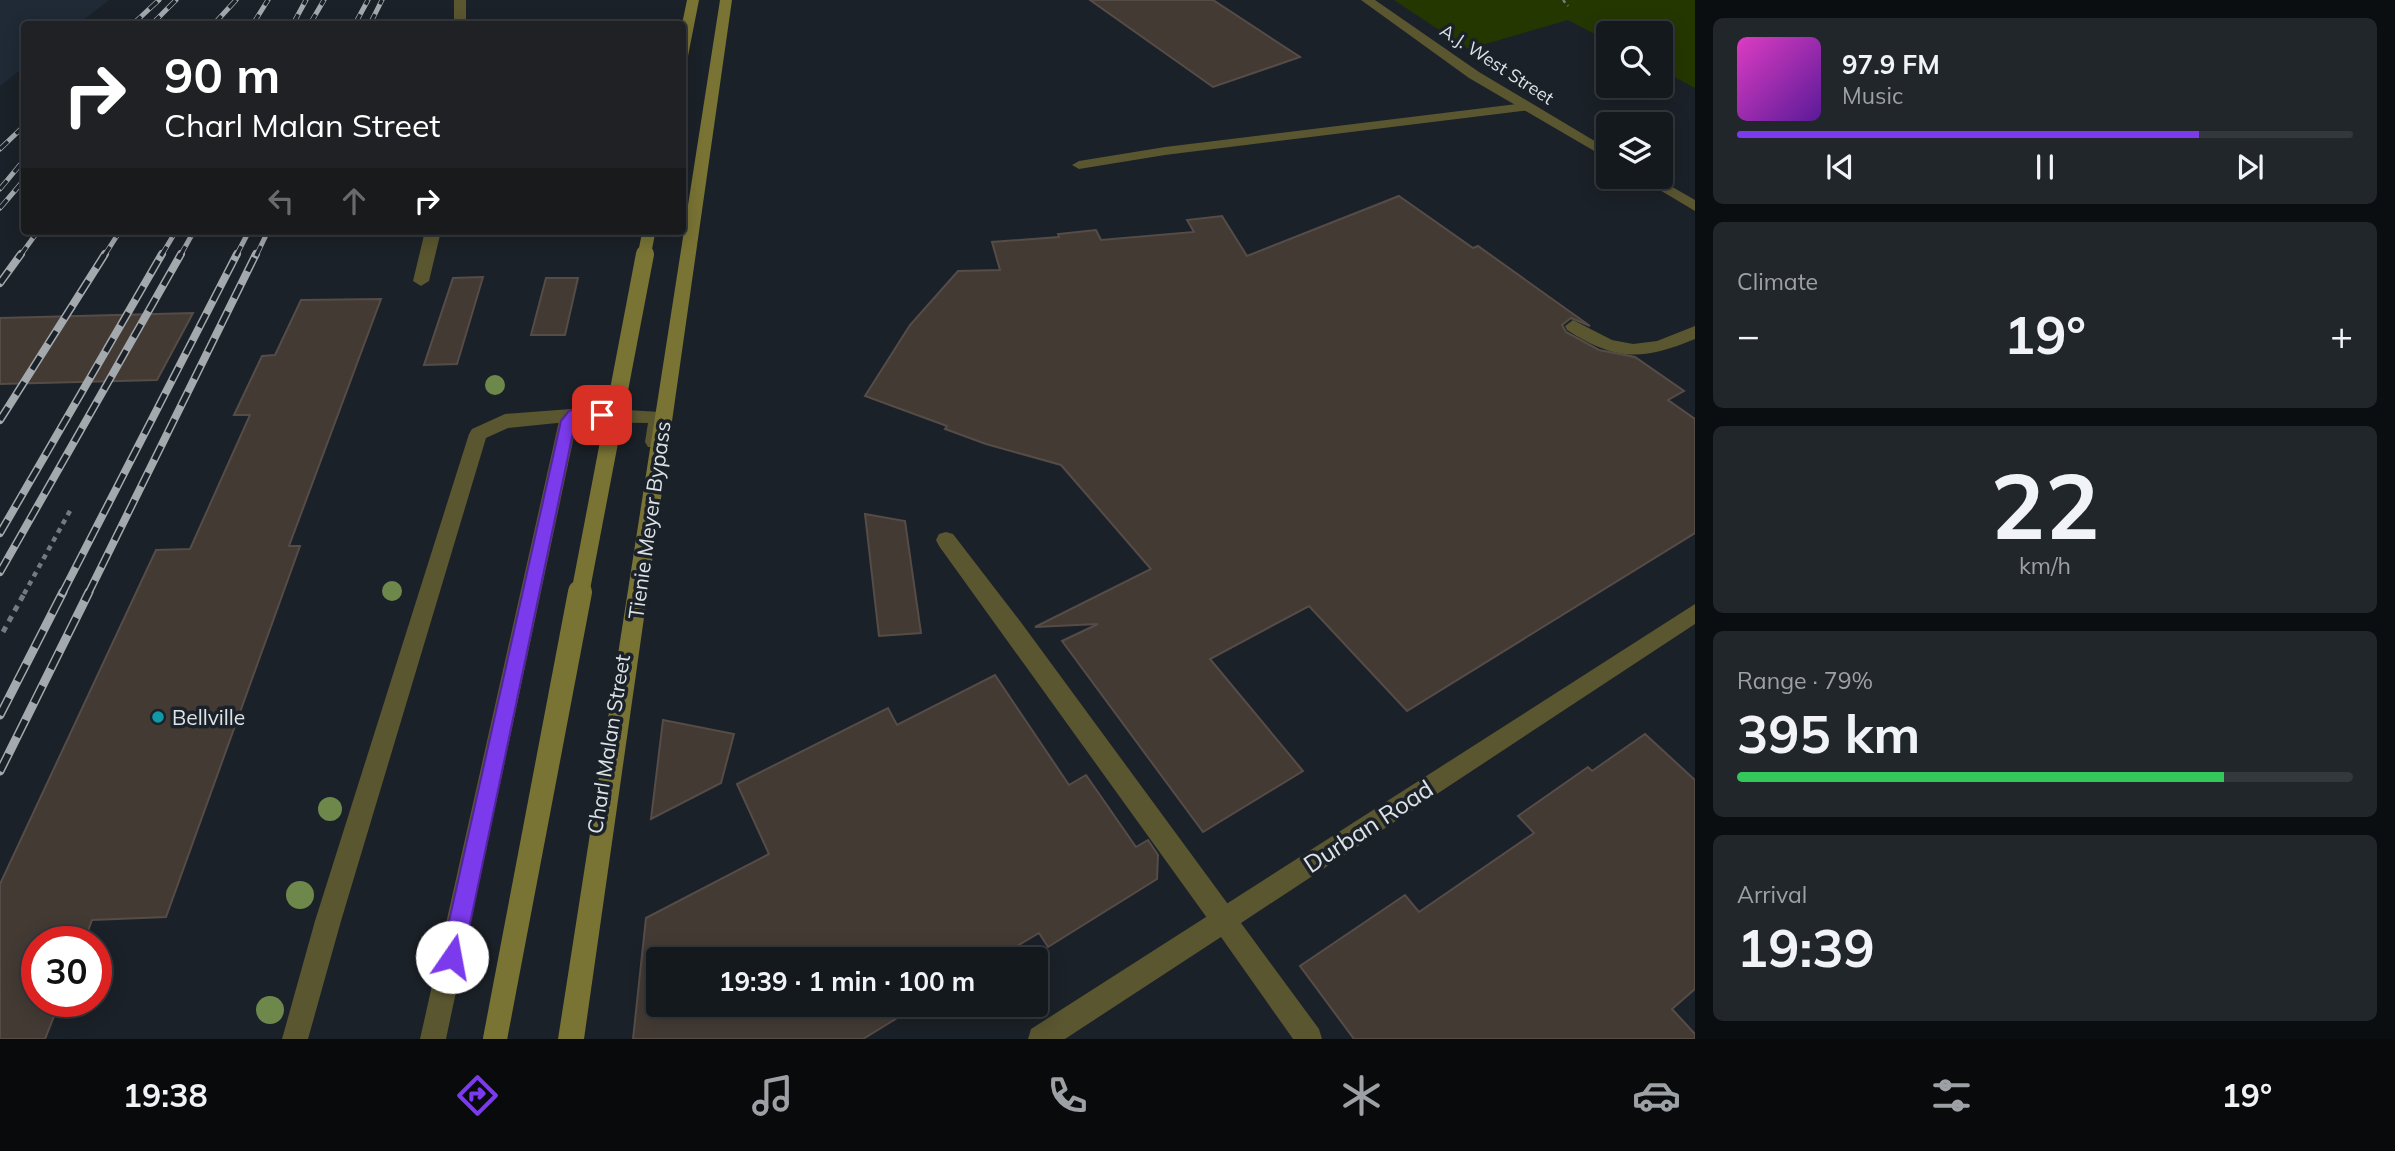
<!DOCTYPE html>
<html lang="en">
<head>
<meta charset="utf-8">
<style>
  :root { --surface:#14191e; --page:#21262b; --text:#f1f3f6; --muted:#9da0a4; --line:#33383c; --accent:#7c3aed }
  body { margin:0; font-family:Mulish,sans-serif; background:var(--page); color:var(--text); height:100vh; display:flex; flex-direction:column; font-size:26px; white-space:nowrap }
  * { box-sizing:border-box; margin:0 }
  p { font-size:23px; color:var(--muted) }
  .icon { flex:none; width:38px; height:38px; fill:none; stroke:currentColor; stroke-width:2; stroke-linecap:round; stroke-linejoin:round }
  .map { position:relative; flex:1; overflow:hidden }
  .drawer { display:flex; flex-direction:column; gap:18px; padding:18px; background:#0b0e10; width:700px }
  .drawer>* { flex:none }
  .guide { position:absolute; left:21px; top:21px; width:665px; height:214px; border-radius:7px; box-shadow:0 4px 18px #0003,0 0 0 2px var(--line); background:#202124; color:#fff; overflow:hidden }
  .tools { position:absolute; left:1596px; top:21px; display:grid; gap:14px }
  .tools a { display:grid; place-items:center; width:77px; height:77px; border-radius:7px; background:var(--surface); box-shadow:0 4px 18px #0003,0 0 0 2px var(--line); font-size:35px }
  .speed { position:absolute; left:21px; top:926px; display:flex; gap:14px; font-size:35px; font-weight:700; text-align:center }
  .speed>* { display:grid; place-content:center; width:91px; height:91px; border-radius:50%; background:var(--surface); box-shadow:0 4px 18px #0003,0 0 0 2px var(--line); line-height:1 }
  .speed .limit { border:10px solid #d22; background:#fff; color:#111 }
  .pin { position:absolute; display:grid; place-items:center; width:60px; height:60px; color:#fff; margin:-30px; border-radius:14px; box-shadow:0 4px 10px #0006 }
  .me { position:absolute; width:77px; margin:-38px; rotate:12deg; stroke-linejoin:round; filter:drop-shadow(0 0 5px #0008) }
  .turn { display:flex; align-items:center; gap:24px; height:147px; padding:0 28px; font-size:32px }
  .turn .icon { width:91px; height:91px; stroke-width:2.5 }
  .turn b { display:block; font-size:49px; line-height:60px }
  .lanes { display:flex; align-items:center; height:66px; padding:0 28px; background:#0003; justify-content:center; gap:35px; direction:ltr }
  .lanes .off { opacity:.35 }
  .big { font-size:52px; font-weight:700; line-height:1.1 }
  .drawer .card { flex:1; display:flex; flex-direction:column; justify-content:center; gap:10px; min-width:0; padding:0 24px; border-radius:10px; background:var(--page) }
  .drawer .dial { align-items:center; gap:0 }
  .dial b { font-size:91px; line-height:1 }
  .song { display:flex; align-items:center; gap:21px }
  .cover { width:84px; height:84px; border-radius:10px; background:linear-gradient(135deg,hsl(310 70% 55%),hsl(270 70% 35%)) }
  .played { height:7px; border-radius:4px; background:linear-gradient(90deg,var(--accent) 75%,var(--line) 75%) }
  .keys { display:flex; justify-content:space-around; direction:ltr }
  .heat { display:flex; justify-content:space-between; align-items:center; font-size:38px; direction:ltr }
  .charge { height:10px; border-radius:5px; background:linear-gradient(90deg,#34c759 79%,var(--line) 0) }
  .trip { position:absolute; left:646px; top:947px; width:402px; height:70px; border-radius:7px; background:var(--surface); box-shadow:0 4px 18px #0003,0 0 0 2px var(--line); font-weight:700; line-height:70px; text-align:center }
  .dock { display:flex; height:112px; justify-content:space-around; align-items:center; background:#080a0c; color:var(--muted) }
  .dock .icon { width:49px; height:49px }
  .dock .current { color:var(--accent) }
  .dock b { font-size:32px; color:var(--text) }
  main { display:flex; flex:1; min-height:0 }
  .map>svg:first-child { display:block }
</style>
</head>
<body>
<main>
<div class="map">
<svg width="1695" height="1039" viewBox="0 0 1695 1039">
  <rect width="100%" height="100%" fill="#1b2128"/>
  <!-- built -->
  <path fill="#1f2a36" d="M0 0H109L78 24H24V67L0 86Z"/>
  <!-- green -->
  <path fill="#253700" d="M1394 0H1695V88L1661 70V33H1608V41L1568 20 1468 49Z"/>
  <!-- building -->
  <path fill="#433a34" stroke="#564c47" stroke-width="2" d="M1090 0H1213L1300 57 1213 87Z
    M1399 196 1473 248 1478 246 1590 326 1571 318 1562 325 1566 332 1599 350 1635 357 1684 391 1668 400 1695 419V533L1407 711 1309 606 1210 659 1303 771 1203 832 1062 641 1098 624 1035 627 1151 569 1061 465 986 444 945 429 947 426 865 396 910 325 958 271 1000 270 992 242 1059 237 1058 234 1096 230 1101 240 1194 232 1187 220 1222 216 1247 256Z
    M483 277 457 364 424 365 453 278Z
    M546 278H578L565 335H531Z
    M381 299 289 546H300L166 917 92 920 84 942H37V1001H60L45 1039H0V884L156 550 190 549 250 415H234L262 356 275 355 301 300Z
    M193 313 157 380 0 384V318Z
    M865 514 905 521 921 633 879 636Z
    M995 675 1069 785 1086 775 1136 847 1148 840 1158 855 1157 879 1048 947 1039 933 995 959H658V1004H920L863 1039H633L646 918 769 854 737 784 888 708 897 725Z
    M663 720 734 734 721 783 651 819Z
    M1645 734 1695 780V989L1672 1009 1695 1034V1039H1354L1300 966 1405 895 1419 912 1534 833 1518 816 1588 767 1592 771Z"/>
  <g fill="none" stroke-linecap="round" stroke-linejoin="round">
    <!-- path-far2 -->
    <path stroke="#747a7f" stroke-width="2.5" stroke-dasharray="3.5 3.5" stroke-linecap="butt" d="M1563 0 1568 6"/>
    <!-- path-far1 -->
    <path stroke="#747a7f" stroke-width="4.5" stroke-dasharray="5 5" stroke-linecap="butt" d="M24 594 71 509"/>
    <!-- path -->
    <path stroke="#747a7f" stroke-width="5" stroke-dasharray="6 6" stroke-linecap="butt" d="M3 632 25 592"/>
    <!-- service -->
    <path fill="#595630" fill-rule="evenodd" d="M454 0H466V24H454Z
      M1525 103 1532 107 1530 110 1165 155 1079 169 1072 165 1079 161 1165 147Z
      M425 231H441L429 281 421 286 413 281Z
      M1573 320 1612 340 1633 344 1657 341 1695 326V339C1642 361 1616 361 1567 330L1565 326Z
      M571 409 577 411 580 416 577 421 508 428 486 438 341 921 308 1039H282L315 921 469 434 472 429 505 414Z
      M946 532 953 534 1020 621 1233 911 1237 920 1233 929 1224 933 1215 929 939 546 936 540 939 534Z"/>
    <!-- minor -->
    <path fill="#595630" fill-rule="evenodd" d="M1361 0H1375L1479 72 1608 149V159L1469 78Z
      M1638 177H1655L1695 200V211Z
      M578 407 660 412C666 424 667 435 660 447H648L645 442 648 423 577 422 446 1039H420L559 421 565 411Z
      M1695 604V624L1241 923 1319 1029 1322 1039H1293L1221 937 1065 1039H1028L1031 1029Z"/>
    <!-- secondary -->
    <path fill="#797334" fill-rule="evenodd" d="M687 0H699L688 56 682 60V24Z
      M720 0H732L584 1039H558Z"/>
    <defs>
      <path id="rail-far2" d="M133 24 159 0
        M152 24 176 0
        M214 24 236 0
        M253 24 268 0
        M293 24 306 0
        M310 24 324 0
        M355 24 368 0
        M370 24 382 0
        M0 149 24 126
        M0 189 24 160
        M0 208 24 180
        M20 256 38 231
        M104 256 120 231
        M161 256 176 231
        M180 256 194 231
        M236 256 249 231
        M256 256 268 231"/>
      <path id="rail-far1" d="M0 283 21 254
        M0 420 105 254
        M0 533 162 254
        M0 572 181 254
        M62 594 237 254
        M88 594 256 254"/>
      <path id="rail" d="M0 715 63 592
        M0 771 89 592"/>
    </defs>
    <!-- rail-far2 casing -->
    <use href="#rail-far2" stroke="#a4a9ae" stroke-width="5"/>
    <!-- rail-far1 casing -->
    <use href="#rail-far1" stroke="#a4a9ae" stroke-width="8"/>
    <!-- rail casing -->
    <use href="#rail" stroke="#a4a9ae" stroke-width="9"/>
    <!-- rail-far2 -->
    <use href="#rail-far2" stroke="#1b2128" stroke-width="3.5" stroke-dasharray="11" stroke-linecap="butt"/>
    <!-- rail-far1 -->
    <use href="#rail-far1" stroke="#1b2128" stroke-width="5" stroke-dasharray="15" stroke-linecap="butt"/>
    <!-- rail -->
    <use href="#rail" stroke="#1b2128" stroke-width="6" stroke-dasharray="19" stroke-linecap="butt"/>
    <!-- secondary-bridge-far2 -->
    <path stroke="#797334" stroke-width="13" d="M644 256 649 231"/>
    <!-- secondary-bridge-far1 -->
    <path stroke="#797334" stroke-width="18" d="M580 594 645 254"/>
    <!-- secondary-bridge -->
    <path stroke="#797334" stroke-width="24" d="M495 1039 580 592"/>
  </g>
  <!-- trees -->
  <g fill="#6e884b">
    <circle cx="495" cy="385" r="10"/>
    <circle cx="392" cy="591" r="10"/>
    <circle cx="330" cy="809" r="12"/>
    <circle cx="300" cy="895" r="14"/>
    <circle cx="270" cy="1010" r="14"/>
  </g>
  <!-- route -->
  <path fill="#7c3aed" stroke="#51269a" stroke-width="2" d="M574 409H602L609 415 602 420H578L575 423 463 957 460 965 452 968 445 965 441 957 561 421 569 411Z"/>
  <!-- markers -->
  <circle fill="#0f9aa8" stroke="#1b2128" stroke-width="2.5" cx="158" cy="717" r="7"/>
  <g text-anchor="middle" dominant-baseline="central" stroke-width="7" stroke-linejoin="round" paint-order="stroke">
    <!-- far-street labels -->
    <g font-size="18" fill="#dee3e7" stroke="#1b2128">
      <text transform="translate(1497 64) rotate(33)">A.J. West Street</text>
    </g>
    <!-- street labels -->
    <g font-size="21" fill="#dee3e7" stroke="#1b2128">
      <text transform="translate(649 520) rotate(-82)">Tienie Meyer Bypass</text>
      <text transform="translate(608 744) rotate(-81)">Charl Malan Street</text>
    </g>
    <!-- poi labels -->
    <g font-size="21" fill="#dee3e7" stroke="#1b2128" text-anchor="start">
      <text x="172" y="717">Bellville</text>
    </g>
    <!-- near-street labels -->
    <g font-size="24" fill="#dee3e7" stroke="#1b2128">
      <text transform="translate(1368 826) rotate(-33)">Durban Road</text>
    </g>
  </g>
</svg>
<div class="tools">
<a><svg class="icon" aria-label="search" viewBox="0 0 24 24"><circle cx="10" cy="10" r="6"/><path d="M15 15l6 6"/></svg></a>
<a><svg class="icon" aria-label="layers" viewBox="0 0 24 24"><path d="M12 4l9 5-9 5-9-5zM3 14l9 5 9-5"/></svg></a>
</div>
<div class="speed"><div class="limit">30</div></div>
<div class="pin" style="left:602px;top:415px;background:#d93025"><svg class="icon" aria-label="arrive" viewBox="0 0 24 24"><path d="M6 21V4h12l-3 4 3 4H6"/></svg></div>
<svg class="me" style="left:452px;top:957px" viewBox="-20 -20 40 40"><circle r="19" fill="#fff"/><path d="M0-13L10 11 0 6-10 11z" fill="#7c3aed"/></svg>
<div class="trip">19:39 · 1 min · 100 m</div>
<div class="guide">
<div class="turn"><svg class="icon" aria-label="right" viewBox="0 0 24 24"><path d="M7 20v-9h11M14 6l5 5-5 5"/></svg><div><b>90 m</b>Charl Malan Street</div></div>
<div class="lanes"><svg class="icon off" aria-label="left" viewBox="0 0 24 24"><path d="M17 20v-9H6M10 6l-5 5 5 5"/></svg><svg class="icon off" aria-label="ahead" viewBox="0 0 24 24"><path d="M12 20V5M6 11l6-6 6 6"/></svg><svg class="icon" aria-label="right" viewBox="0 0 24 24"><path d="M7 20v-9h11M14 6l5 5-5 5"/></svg></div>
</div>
</div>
<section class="drawer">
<div class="card">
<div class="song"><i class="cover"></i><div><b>97.9 FM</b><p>Music</p></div></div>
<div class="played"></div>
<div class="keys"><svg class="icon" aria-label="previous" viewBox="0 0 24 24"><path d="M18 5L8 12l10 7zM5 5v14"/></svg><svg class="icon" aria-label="pause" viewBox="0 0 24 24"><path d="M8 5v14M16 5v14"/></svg><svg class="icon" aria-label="next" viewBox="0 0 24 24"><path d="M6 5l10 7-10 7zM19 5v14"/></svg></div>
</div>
<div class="card"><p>Climate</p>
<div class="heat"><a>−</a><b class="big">19°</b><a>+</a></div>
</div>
<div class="card dial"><b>22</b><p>km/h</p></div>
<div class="card"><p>Range · 79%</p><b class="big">395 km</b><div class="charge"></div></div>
<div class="card"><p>Arrival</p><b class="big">19:39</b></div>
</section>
</main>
<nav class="dock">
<b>19:38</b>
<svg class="icon current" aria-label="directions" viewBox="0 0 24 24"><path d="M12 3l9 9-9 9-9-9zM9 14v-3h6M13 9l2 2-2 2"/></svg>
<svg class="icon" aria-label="music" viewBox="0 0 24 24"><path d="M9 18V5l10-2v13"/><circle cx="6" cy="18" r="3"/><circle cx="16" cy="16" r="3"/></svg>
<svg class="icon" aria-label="phone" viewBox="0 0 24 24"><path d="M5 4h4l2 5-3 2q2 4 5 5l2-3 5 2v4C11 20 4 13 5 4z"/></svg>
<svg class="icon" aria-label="climate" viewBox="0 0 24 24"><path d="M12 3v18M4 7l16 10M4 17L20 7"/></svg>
<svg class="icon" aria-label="car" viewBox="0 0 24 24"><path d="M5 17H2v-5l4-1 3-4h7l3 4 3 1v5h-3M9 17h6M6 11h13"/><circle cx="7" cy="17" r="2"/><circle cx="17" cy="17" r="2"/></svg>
<svg class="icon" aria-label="filters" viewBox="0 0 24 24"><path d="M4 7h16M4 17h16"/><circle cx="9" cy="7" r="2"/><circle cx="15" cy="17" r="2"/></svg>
<b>19°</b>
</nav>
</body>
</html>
